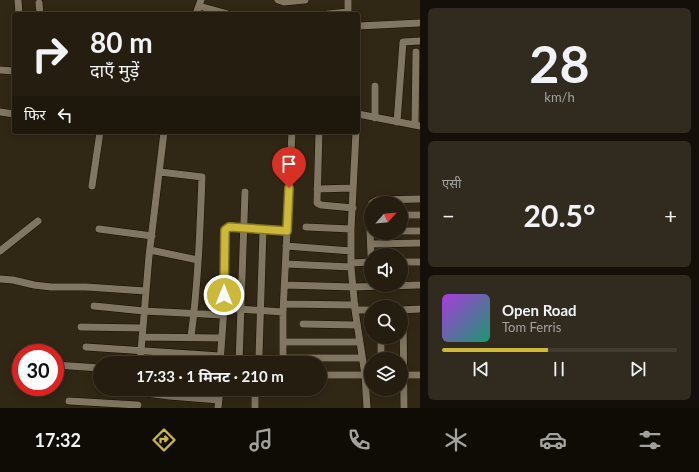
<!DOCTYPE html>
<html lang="hi">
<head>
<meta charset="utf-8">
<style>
  :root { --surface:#251d10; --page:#312a1e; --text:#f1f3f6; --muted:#a3a29f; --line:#423b30; --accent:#ccb939 }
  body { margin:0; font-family:Lato,"Noto Sans Devanagari",sans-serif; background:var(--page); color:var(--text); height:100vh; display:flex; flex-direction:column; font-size:15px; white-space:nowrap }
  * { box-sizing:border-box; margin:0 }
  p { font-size:13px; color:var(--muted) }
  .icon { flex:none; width:22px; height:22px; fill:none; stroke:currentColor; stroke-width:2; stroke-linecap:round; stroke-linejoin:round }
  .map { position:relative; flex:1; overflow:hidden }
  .panel { display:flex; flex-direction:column; gap:8px; padding:8px; background:#141009; width:279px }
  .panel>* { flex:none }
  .hud { position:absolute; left:12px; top:12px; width:348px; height:122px; border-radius:4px; box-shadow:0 2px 10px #0003,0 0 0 1px var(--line); background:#251d10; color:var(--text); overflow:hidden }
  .needle { width:26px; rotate:63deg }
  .buttons { position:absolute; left:364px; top:196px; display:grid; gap:8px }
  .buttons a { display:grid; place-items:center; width:44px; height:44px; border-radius:50%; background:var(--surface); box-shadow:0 2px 10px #0003,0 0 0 1px var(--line); font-size:20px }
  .speed { position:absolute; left:12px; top:344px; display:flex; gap:8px; font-size:20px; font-weight:700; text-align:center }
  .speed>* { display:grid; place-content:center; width:52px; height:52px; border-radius:50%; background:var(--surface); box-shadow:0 2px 10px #0003,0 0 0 1px var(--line); line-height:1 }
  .speed .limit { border:6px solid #d22; background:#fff; color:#111 }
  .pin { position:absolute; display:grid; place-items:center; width:34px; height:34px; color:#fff; margin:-41px -17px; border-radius:50% 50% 50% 0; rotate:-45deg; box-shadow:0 0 4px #0007 }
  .pin .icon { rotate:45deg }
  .me { position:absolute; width:44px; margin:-22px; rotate:0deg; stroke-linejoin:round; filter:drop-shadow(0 0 3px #0008) }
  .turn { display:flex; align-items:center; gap:14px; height:84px; padding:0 12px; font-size:18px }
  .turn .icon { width:52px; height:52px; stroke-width:2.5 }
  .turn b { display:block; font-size:28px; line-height:34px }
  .then { display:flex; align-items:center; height:38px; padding:0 12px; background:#0003; gap:8px; font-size:15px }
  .big { font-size:30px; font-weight:700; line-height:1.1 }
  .panel .widget { flex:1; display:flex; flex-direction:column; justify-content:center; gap:6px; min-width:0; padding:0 14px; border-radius:6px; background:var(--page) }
  .panel .dial { align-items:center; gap:0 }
  .dial b { font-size:52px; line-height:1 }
  .song { display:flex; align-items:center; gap:12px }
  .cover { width:48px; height:48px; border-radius:6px; background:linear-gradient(135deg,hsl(280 70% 55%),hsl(160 70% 35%)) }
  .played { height:4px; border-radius:2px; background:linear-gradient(90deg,var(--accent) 45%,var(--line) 45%) }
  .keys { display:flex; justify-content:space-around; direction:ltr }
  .heat { display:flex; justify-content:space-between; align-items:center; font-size:22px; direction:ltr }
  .trip { position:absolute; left:93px; top:356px; width:234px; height:40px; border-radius:20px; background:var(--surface); box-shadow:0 2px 10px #0003,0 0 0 1px var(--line); font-weight:700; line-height:40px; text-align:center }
  .menu { display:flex; height:64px; justify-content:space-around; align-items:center; background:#0f0c06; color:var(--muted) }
  .menu .icon { width:28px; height:28px }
  .menu .selected { color:var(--accent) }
  .menu b { font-size:18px; color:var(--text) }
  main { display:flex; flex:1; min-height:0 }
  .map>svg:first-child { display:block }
</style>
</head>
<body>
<main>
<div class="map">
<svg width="420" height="408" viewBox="0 0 420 408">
  <rect width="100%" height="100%" fill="#312715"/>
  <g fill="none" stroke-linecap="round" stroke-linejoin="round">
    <defs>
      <path id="minor" d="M18 0 19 14
        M278 0 284 2 305 0
        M348 0V14
        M39 3 40 14
        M199 6 228 14
        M196 14 201 0
        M328 14 348 12
        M358 26 420 23
        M0 70 14 71
        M0 112 14 114
        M358 114 420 126
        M375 118V86
        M397 122 403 42 420 41
        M415 125 416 52
        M319 132 317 203 321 205 353 208
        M356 132 351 229V267L355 310 365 375 367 408
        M160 172 202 177C200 231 198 284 191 337
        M92 186 100 132
        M317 189 353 188
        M372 203 377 200 420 199
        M371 210 370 232 371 255
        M401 215H420
        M306 227 351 229
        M99 229 152 236
        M401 231H420
        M371 244 420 243
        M286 246 351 251
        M150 250 198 260
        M0 251 38 221
        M401 262H420
        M352 263 371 262
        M286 264 351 267
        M0 279 13 280 34 285 51 287H86L146 291
        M285 285 353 287 420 285
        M284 304 355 305
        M94 306 144 311 223 315
        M224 308 283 312
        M355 310H371
        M401 310 420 309
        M403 310 404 408
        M303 324 357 325
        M81 327 142 328
        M142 337 222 338
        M381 337V359
        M283 342H359
        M86 347 220 356
        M259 356 263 230
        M283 358H362
        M140 363 149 256 164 132
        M220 363 224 308 225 230 229 227 287 231
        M239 363 245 192
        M283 363V312L292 132
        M55 365 100 368
        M320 375H371
        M401 375H420
        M116 389 169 396 219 400
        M220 389 283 393V389
        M69 401 138 405
        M218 408 220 389
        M255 408V392"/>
    </defs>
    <!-- minor casing -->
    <use href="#minor" stroke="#191001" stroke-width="8"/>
    <!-- minor -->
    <use href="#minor" stroke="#817661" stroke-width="7"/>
  </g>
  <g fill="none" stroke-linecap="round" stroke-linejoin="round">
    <defs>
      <path id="route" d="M224 295 225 230 229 227 287 231 289 188"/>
    </defs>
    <!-- route casing -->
    <use href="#route" stroke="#857825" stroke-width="10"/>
    <!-- route -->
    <use href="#route" stroke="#ccb939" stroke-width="7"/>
  </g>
</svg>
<div class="buttons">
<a><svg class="needle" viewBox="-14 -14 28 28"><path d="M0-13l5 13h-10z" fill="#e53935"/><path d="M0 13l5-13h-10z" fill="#a3a29f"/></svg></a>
<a><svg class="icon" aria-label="sound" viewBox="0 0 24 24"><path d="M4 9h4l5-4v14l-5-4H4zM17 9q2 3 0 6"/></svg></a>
<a><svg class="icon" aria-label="search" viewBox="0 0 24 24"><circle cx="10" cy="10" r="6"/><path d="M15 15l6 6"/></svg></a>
<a><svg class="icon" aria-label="layers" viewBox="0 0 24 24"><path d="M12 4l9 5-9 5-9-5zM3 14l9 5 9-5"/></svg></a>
</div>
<div class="speed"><div class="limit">30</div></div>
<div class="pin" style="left:289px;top:188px;background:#d93025"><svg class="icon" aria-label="arrive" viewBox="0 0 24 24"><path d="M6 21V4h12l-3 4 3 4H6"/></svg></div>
<svg class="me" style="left:224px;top:295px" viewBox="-20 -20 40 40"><circle r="17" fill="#ccb939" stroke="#fff" stroke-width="3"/><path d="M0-11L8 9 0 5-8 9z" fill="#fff"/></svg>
<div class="trip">17:33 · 1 मिनट · 210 m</div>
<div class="hud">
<div class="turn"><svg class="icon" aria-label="right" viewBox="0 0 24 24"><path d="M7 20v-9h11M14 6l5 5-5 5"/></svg><div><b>80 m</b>दाएँ मुड़ें</div></div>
<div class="then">फिर<svg class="icon" aria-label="left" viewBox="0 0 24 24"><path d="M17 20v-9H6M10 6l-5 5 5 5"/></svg></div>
</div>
</div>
<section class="panel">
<div class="widget dial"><b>28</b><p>km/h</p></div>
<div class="widget"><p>एसी</p>
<div class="heat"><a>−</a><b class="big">20.5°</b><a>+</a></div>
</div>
<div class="widget">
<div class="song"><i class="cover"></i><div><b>Open Road</b><p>Tom Ferris</p></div></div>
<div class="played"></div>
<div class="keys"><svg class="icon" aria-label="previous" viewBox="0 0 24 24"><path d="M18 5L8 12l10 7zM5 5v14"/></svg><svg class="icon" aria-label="pause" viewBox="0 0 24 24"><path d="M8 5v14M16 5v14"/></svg><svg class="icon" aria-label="next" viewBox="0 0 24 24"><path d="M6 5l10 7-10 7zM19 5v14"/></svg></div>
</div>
</section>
</main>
<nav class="menu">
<b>17:32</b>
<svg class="icon selected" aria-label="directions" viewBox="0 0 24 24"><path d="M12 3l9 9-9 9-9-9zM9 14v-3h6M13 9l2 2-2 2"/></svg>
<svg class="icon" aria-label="music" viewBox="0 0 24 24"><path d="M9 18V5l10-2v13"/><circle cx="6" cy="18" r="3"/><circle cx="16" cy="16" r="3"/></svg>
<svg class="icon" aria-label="phone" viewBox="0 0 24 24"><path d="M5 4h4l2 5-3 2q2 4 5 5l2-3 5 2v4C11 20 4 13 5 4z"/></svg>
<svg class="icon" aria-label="climate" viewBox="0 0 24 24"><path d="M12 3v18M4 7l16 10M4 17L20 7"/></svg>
<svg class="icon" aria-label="car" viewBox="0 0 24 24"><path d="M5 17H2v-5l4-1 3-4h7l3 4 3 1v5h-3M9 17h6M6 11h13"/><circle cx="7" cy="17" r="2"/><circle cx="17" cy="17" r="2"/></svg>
<svg class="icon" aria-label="filters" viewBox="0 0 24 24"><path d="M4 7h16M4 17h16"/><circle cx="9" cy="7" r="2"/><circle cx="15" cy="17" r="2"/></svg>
</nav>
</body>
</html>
